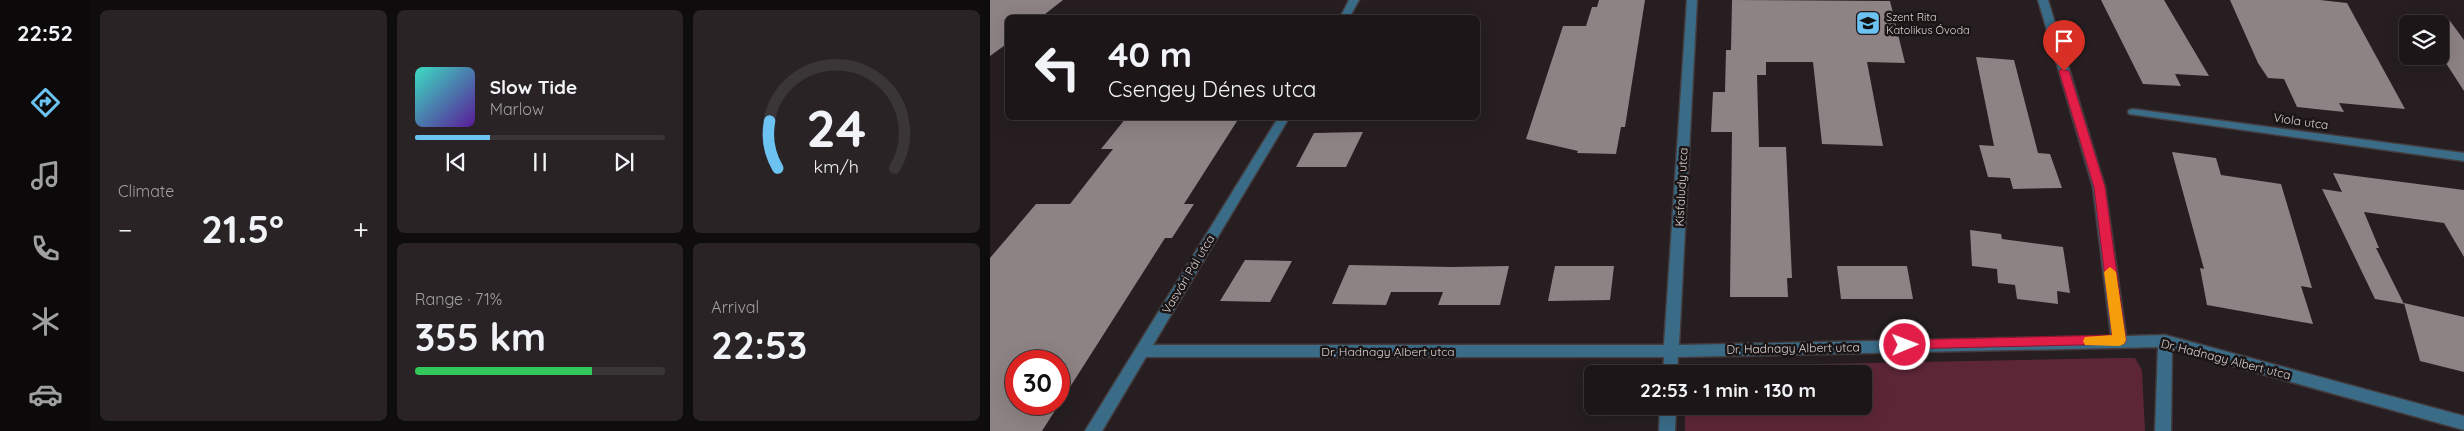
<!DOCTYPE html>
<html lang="en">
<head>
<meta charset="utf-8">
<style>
  :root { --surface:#1c1618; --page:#292325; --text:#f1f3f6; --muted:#a09fa2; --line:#3a3537; --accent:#6cc3f2 }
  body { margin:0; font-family:Quicksand,sans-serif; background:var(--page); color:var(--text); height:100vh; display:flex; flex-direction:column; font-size:19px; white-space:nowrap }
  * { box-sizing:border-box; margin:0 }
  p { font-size:16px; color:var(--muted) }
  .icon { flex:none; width:28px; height:28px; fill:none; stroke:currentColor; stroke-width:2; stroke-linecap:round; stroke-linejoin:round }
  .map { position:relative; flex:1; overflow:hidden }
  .panel { display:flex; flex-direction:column; gap:10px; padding:10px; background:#0f0c0d; width:900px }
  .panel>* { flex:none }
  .top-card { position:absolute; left:15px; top:15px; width:475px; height:105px; border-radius:8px; box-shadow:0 5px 20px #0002,0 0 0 1px var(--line); background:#1c1618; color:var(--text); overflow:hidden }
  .fabs { position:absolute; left:1409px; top:15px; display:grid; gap:10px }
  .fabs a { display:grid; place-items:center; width:50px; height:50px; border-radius:8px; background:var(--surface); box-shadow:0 5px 20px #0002,0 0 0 1px var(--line); font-size:25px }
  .speed { position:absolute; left:15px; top:350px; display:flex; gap:10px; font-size:25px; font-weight:700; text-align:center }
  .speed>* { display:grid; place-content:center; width:65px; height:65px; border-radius:50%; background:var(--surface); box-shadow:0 5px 20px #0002,0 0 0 1px var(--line); line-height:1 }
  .speed .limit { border:8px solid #d22; background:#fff; color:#111 }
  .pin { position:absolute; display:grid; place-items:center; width:42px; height:42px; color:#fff; margin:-51px -21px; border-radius:50% 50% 50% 0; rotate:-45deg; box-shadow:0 0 5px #0007 }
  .pin .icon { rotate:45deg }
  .me { position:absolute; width:55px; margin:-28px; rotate:89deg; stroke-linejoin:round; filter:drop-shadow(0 0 4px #0008) }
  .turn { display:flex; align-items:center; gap:18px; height:105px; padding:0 20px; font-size:22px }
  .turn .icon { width:65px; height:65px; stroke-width:2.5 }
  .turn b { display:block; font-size:35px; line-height:42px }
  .big { font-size:38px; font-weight:800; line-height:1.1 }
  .panel .tile { flex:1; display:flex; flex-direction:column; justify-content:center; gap:8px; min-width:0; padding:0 18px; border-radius:8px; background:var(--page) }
  .panel .dial { align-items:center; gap:0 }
  .dial svg { height:130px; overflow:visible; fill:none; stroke:var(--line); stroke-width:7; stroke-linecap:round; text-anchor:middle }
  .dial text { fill:var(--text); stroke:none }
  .song { display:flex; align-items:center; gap:15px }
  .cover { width:60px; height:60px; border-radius:8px; background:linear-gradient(135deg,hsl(170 70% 55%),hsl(270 70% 35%)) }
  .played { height:5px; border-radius:2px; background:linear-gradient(90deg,var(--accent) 30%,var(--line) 30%) }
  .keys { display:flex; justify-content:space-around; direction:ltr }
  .heat { display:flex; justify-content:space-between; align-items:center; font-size:28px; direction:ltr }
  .charge { height:8px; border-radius:4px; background:linear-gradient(90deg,#34c759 71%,var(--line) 0) }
  .panel .tiles { flex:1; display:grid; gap:10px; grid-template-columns:repeat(3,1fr) }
  .tile:first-child { grid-row:span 2 }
  .trip { position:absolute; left:594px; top:365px; width:288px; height:50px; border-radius:8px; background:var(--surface); box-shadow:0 5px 20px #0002,0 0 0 1px var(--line); font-weight:800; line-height:50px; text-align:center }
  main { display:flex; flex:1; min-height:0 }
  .tab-bar { display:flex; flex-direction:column; width:90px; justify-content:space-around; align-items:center; background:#0b090a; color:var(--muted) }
  .tab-bar .icon { width:35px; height:35px }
  .tab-bar .on { color:var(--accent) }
  .tab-bar b { font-size:22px; color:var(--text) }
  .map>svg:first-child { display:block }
</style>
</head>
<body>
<main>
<nav class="tab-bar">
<b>22:52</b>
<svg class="icon on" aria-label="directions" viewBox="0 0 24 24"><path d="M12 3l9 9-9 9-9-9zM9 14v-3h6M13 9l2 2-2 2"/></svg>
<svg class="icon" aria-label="music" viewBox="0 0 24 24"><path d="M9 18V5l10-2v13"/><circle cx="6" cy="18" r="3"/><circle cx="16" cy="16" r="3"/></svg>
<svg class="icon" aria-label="phone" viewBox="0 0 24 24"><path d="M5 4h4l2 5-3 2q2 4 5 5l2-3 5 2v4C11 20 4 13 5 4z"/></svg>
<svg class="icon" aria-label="climate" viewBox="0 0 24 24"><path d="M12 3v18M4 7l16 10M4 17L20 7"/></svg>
<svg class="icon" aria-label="car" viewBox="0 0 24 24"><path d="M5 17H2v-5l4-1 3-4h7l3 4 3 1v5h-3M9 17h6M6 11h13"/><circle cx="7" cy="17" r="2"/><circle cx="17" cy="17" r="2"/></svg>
</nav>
<section class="panel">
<div class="tiles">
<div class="tile"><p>Climate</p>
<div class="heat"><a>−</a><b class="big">21.5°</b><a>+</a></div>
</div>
<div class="tile">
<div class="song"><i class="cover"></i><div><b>Slow Tide</b><p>Marlow</p></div></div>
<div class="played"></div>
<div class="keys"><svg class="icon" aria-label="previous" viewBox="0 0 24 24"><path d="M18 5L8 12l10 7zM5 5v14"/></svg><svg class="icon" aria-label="pause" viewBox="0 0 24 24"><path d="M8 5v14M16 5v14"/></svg><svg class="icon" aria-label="next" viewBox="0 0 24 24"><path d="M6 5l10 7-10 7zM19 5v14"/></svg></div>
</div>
<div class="tile dial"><svg viewBox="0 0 100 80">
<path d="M14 69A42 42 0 1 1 86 69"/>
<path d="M14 69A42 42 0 0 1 9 40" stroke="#6cc3f2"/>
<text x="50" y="56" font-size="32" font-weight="700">24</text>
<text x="50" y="72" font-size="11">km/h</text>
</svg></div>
<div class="tile"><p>Range · 71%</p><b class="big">355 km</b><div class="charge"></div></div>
<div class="tile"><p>Arrival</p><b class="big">22:53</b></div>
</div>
</section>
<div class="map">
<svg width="1474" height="431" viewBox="0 0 1474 431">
  <rect width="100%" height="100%" fill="#261e20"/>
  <!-- green -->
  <path fill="#5d2637" d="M1127 358H1145L1152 370 1155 431H695V406H872V374H705L725 366Z"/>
  <!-- building -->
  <path fill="#8d8385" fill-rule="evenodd" d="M0 0H73L50 18H18V43L0 56Z
    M609 0H655L635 127H631L626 154 587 153 588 151 536 139 573 26H596L602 7H607Z
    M742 0 900 1 915 63 877 62 893 146 832 144 823 62H776V75H767L769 147H796L802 278H797L798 297H740L742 132H721L723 92H735L736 50H741Z
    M1111 0H1174L1219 76 1185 74 1191 86 1153 84Z
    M1240 0H1330L1357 3 1415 109 1349 103 1354 112 1307 107 1294 79 1278 78 1268 63Z
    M1426 18 1460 21 1474 40V91L1450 54V24H1430Z
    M986 57 1024 60 1048 153 1060 154 1072 188 1023 189 1020 178 998 177 989 145 1004 146Z
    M136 118H249L194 204H204L182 238H175L52 431H0V258L46 204H80L123 149H111ZM26 361H69V404H26Z
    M373 132 356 167H306L324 133Z
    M1182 152 1226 158 1231 175 1291 184 1322 288 1311 286 1323 324 1217 305 1210 268 1214 269Z
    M1343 173 1474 190V257L1454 223 1374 212 1389 248H1386L1414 304 1385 299 1332 189 1352 192Z
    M980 230 1011 234 1012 239 1073 247 1080 293 1067 291 1068 304 1027 299 1025 285 1008 283 1007 269 982 266Z
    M255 260 302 261 280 302 230 301Z
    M359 265 461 267 519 266 510 305H448L453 292H401L396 305 342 304Z
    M565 266H624L620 300 558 301Z
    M847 266H917L923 299H851Z
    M1414 303 1474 317V372L1430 361Z"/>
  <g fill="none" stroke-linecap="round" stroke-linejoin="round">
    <defs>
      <path id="minor" d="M359 0H369L359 18H350Z
        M697 0H707L689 345 1121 336 1103 187 1048 0H1058L1115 187 1136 336 1175 335 1474 416V430L1182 349 1181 431H1165L1168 347 688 357 687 374H673L674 357H156L112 431H95L288 118H299L163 345H674Z
        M1143 109 1474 153V161L1139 114 1138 112 1139 110Z
        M670 406H686L685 431H669Z"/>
    </defs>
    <!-- minor casing -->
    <use href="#minor" stroke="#433b3d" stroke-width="3"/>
    <!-- minor -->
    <use href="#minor" fill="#3a6c88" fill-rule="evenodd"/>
  </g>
  <!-- route -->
  <path fill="#e11d48" stroke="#92132f" d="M1071 69 1079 71 1115 187 1136 340 1134 344 910 349 908 345 910 342 915 340 1122 335 1104 187 1069 71Z"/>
  <!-- slow -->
  <path fill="#f59e0b" d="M1120 267 1126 272 1136 340 1134 344 1129 346 1095 345 1093 341 1095 337 1122 335 1114 272Z"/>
  <!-- icons -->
  <defs>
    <symbol id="school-square" viewBox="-11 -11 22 22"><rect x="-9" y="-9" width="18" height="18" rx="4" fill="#6cc3f2" stroke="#1c1516"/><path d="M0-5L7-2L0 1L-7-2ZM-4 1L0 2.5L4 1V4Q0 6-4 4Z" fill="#111"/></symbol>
  </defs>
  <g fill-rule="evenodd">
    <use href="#school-square" x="864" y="9" width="28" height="28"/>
  </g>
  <g text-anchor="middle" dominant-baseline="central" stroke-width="5" stroke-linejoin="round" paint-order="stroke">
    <!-- far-poi labels -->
    <g font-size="11" fill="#d9d3d4" stroke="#1c1516" text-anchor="start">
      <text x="896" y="17">Szent Rita<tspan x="896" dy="13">Katolikus Óvoda</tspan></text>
    </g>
    <!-- street labels -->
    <g font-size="12" fill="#d9d3d4" stroke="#1c1516">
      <text transform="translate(1311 121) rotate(8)">Viola utca</text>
      <text transform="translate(691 187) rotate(-87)">Kisfaludy utca</text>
      <text transform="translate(198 274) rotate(-59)">Vasvári Pál utca</text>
      <text transform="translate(803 348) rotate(-1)">Dr. Hadnagy Albert utca</text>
      <text x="398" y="351">Dr. Hadnagy Albert utca</text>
      <text transform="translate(1236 359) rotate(14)">Dr. Hadnagy Albert utca</text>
    </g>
  </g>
</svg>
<div class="fabs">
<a><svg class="icon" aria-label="layers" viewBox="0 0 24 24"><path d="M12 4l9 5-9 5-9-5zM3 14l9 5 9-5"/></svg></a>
</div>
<div class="speed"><div class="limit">30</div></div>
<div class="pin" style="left:1074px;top:71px;background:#d93025"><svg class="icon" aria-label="arrive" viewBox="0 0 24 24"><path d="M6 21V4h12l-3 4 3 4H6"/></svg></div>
<svg class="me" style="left:915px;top:345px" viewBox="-20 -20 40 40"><circle r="17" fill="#e11d48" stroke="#fff" stroke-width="3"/><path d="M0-11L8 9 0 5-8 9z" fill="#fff"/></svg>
<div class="trip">22:53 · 1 min · 130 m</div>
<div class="top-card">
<div class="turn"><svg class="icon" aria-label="left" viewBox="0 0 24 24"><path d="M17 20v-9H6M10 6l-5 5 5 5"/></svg><div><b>40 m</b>Csengey Dénes utca</div></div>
</div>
</div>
</main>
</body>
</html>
